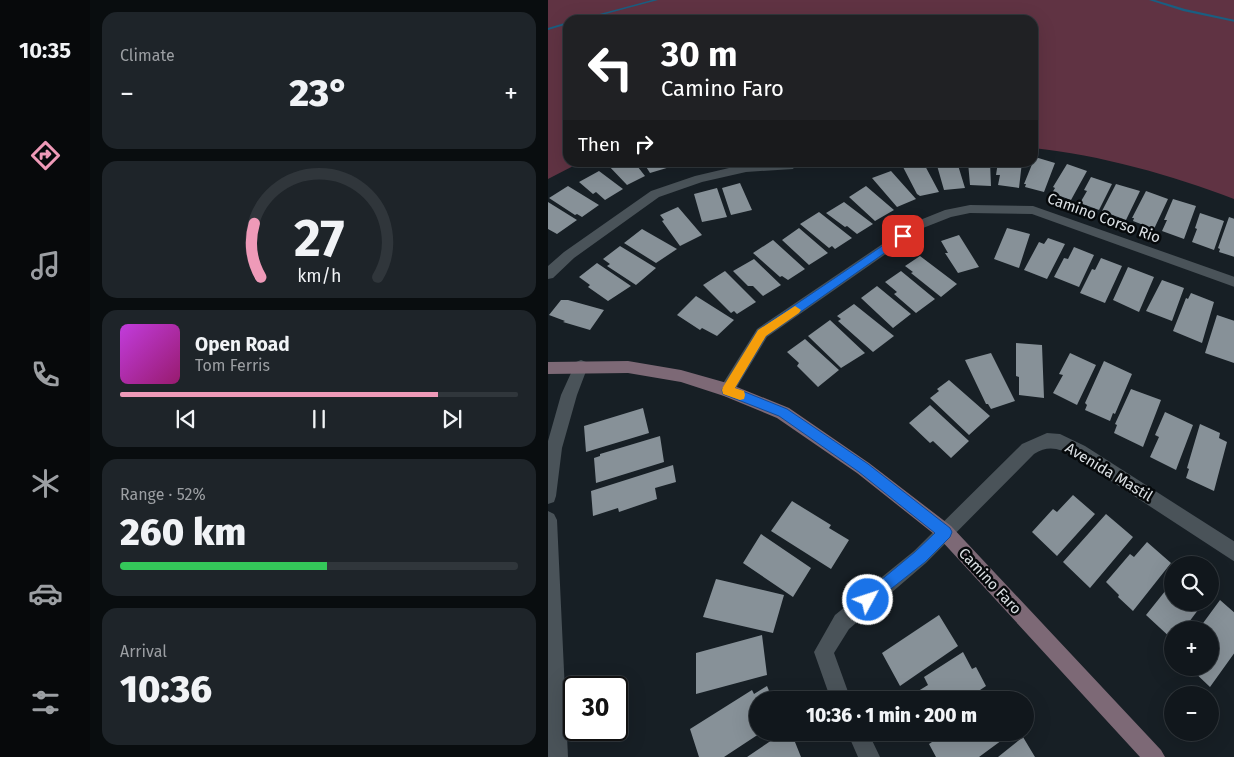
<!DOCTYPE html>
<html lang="en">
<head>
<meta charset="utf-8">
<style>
  :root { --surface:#11171c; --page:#1e2429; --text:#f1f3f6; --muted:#9c9fa3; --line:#30363b; --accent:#ef9ab8 }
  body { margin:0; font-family:"Fira Sans",sans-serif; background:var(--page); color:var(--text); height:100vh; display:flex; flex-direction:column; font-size:19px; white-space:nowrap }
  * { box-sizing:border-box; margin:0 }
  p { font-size:16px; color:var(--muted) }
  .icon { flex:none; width:28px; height:28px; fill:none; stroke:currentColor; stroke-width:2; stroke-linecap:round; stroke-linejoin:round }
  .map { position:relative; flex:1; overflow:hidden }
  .panel { display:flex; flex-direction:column; gap:12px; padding:12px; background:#090d0f; width:458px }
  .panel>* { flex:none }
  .guide { position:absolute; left:15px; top:15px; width:475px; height:152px; border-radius:15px; box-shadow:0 5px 20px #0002,0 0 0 1px var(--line); background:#202124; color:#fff; overflow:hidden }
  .fabs { position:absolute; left:616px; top:556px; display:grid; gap:10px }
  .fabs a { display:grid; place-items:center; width:55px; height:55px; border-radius:50%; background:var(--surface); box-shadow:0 5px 20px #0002,0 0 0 1px var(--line); font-size:25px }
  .speed { position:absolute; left:15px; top:676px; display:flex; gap:10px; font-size:25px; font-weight:700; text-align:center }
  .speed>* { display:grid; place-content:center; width:65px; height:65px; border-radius:50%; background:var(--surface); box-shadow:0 5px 20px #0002,0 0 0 1px var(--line); line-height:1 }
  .speed .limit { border:2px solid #111; border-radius:8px; background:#fff; color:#111 }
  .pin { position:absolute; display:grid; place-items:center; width:42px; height:42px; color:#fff; margin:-21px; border-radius:10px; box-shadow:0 2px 8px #0006 }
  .me { position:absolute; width:55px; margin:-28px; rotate:50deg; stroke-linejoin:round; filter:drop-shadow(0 0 4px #0008) }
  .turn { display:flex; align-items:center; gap:18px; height:105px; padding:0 15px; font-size:22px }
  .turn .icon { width:65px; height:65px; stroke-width:2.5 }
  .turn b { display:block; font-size:35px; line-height:42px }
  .then { display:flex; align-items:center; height:48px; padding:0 15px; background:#0003; gap:10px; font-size:19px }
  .big { font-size:38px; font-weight:800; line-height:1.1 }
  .panel .card { flex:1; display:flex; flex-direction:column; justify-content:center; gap:8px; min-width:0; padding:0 18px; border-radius:15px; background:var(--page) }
  .panel .dial { align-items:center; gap:0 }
  .dial svg { height:130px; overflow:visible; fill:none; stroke:var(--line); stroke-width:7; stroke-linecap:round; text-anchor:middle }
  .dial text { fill:var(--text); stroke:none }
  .song { display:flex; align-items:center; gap:15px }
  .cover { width:60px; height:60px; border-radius:8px; background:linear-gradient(135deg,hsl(290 70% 55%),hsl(320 70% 35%)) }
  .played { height:5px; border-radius:2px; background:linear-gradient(90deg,var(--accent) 80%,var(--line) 80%) }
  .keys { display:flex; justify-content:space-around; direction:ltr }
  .heat { display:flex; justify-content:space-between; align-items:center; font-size:28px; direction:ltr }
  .charge { height:8px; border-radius:4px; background:linear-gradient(90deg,#34c759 52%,var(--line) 0) }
  .trip { position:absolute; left:201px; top:691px; width:285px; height:50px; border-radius:25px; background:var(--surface); box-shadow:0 5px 20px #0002,0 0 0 1px var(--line); font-weight:800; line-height:50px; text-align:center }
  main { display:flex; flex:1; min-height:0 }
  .dock { display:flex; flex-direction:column; width:90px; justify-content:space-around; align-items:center; background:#07090b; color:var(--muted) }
  .dock .icon { width:35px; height:35px }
  .dock .on { color:var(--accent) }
  .dock b { font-size:22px; color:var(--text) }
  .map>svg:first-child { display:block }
</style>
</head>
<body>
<main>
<nav class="dock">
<b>10:35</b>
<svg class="icon on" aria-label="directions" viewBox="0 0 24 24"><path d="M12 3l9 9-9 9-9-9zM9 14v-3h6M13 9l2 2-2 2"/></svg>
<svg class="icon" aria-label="music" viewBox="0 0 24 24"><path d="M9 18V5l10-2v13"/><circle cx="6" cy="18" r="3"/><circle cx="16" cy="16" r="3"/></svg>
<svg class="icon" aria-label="phone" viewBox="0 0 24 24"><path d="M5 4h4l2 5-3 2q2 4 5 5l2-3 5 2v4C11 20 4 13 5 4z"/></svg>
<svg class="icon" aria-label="climate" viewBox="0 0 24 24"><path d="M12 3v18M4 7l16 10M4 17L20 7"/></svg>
<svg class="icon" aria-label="car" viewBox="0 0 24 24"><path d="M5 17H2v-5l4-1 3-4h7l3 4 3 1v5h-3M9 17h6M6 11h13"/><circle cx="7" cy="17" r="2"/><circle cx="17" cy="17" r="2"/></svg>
<svg class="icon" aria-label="filters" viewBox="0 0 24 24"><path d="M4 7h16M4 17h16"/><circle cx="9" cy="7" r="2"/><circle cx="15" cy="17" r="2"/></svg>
</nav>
<section class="panel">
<div class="card"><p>Climate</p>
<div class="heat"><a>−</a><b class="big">23°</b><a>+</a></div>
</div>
<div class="card dial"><svg viewBox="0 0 100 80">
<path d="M14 69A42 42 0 1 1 86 69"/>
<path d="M14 69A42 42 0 0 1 10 36" stroke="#ef9ab8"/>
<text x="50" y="56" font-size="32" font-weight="700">27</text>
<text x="50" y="72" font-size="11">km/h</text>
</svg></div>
<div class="card">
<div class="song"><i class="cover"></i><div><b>Open Road</b><p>Tom Ferris</p></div></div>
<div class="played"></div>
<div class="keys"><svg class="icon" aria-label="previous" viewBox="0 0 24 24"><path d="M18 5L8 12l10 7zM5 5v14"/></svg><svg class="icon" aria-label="pause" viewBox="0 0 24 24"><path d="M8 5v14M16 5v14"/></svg><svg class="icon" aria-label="next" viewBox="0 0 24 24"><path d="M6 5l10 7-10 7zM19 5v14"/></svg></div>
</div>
<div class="card"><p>Range · 52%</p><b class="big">260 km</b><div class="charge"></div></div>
<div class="card"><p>Arrival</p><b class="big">10:36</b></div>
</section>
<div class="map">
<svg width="687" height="757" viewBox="0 0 687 757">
  <rect width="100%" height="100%" fill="#171f25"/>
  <!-- green -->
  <path fill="#603343" d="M0 0H686V199C624 175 552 155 485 148V20H20V162L31 163 0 179Z"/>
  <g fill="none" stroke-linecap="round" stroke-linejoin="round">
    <!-- stream -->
    <path fill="#1a5e81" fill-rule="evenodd" d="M104 0H110L35 20H29Z
      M601 0H607L637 9 687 20V22L635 11Z
      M20 22V24L0 30V28Z"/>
  </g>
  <!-- building -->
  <path fill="#879198" d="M487 157 507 163 496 192 477 187 478 184H476Z
    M63 162H86L97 176 79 185 59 164Z
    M95 162H120L122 167 102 173Z
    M375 162 391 192 372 196 369 194 355 167Z
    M388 162H409L417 188 396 190Z
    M420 162H442L443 186 422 185Z
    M450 162H474L471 188 450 185 452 175H448Z
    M519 164 539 171 523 200 504 193 507 188 505 187Z
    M51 171 75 189 57 200 48 192 45 194 31 182Z
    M343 171 368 199 349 207 324 178Z
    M543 177 564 184 551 210 532 203 539 191 536 190Z
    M192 183 204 210 183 215 174 188Z
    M568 184 592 191 578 220 554 211Z
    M20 186 51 205 34 217 29 214 27 215 1 198Z
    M318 186 346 210 327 221 301 197Z
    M169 188 179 217 154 222 146 194Z
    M598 191 620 199 606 229 585 221 586 218H584Z
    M625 199 648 206 636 239 614 231 619 220H616Z
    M0 202 29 220 9 234 0 229Z
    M296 202 325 224 309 234 299 226 297 227 278 213Z
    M130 207 154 235 132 246 114 221 116 220 112 215Z
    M271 212 304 238 287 249 284 246 281 248 252 224Z
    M652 213 676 221 666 250 644 242 649 229 647 228Z
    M681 217 687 219V257L671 252 672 249 670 248Z
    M251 228 280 253 261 265 234 240Z
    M459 228 482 234 471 268 446 259Z
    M94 229 129 249 108 263 76 243Z
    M411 235 431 267 410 273 397 253H400L393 241Z
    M500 238 517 244 499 279 476 270 491 242 496 244Z
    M225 240 257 269 240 280 234 276 232 277 205 253Z
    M72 246 108 268 88 285 59 266 62 264 55 259Z
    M526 247 546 255 531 287 506 277 516 258 520 259Z
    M372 256 409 284 393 297 363 273 365 272 357 266Z
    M553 258 574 266 557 303 532 293 544 269 547 270Z
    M206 259 233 285 215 296 205 286H200L185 271Z
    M49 263 83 286 60 301 40 287 42 285 31 277Z
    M580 267 606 277 591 312 565 300Z
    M177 271 208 302 189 314 186 311 183 313 155 285Z
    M353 271 387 299 368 313 346 294 349 292 337 282Z
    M614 280 636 288 624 321 598 311Z
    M329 286 363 314 345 328 313 298Z
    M643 293 666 302 654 343 625 331 638 298 640 299Z
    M148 296 186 320 169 336 154 328 152 330 129 315Z
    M13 300H20L56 310 42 330 15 322 17 321 1 315Z
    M306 304 346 336 325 352 290 321 293 319 289 316Z
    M669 315 687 321 686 363 657 353Z
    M282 320 317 353 293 368 260 336Z
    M257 339 291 370 270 387 249 366 251 363 239 352Z
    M468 343 494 345 496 398 471 395V377L468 376Z
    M443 353 467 401 443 409 440 404H438L417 360Z
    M522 353 548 365 529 405 505 393 515 375 511 374Z
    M556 361 584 374 567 414 565 413 562 421 537 410 539 405 537 403Z
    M401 380 442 416 421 435 382 398 391 391 389 389Z
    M583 389 613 400 595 447 566 433 569 425 567 424Z
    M382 405 421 441 403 458 385 441 382 443 361 423Z
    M95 408 101 433 38 452 36 426Z
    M617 412 645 425 628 470 602 457 611 437 607 435Z
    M652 424 672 433 671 438 679 442 666 491 638 478 641 469 639 468Z
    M112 436 116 462 48 483 46 458 52 456V454Z
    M125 465 128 482 107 488 109 499 71 512 70 508 45 516 43 491Z
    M525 495 547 514 509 556 484 532 505 509 509 512Z
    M244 501 283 525 281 528 301 540 283 569 223 531Z
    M558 514 585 537 542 588 515 562Z
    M213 534 263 568 245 597 195 563Z
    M599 542 623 563 585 611 570 597 571 595 558 582 582 554 586 557Z
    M168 579 236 595 225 633 155 617Z
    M625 587V602H656L635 630H625V640L598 615 618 590 621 592Z
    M672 600 687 613V652L662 687 642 668H662V630H650Z
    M391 615 410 646 352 686 334 653Z
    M214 635 219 675 148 694V653Z
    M415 652 424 669 428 667 438 686 417 700H364L362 696 380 685 376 677Z
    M219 686 225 700H210V732H214L176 757H151L142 729 204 690 206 694Z
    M236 732H243L253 757H199Z
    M391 732H465L431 757H388L381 744 387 740 385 737Z
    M475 737 487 757H450Z"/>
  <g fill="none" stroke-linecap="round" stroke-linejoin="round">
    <!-- street -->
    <path fill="#4a5359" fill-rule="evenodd" d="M242 162 247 166 245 169 198 172 154 182 111 197 26 258 5 278 0 279V266L16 252 103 191 147 176 198 164Z
      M422 205 485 206 687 277V287L484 214 422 213 403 217 375 228 219 337 184 395 179 397 174 395 171 390 174 385 209 329 367 222 397 210Z
      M33 360 38 362 40 366 29 395 14 448 8 496 6 502 0 504V441L13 395 28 362Z
      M499 433 512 434 537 446 687 542V562L525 456C511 448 500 445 486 454L378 563 301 629 286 653 303 700H283L266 652 287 615 366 551 474 444Z
      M0 511 6 514 9 520 20 757H0Z
      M299 732H320L332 757H310Z"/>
    <!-- secondary -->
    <path fill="#7d6976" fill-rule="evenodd" d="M80 361 133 370 179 383 241 408 321 463 403 526 613 750 617 757H592L391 538 309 473 229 418 176 396 133 382 80 373 0 374V362Z"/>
  </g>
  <!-- route -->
  <path fill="#1a73e8" stroke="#114b97" d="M355 232 358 233V238L218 336 187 388 239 409 320 464 402 528 404 532 402 537 377 562 320 607 315 605 313 600 315 595 367 552 387 533 311 472 231 416 175 394 174 390 210 330Z"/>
  <!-- slow -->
  <path fill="#f59e0b" d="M247 306 253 310 251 313 218 336 187 388 196 391 197 395 196 399 192 400 175 394 174 390 175 387 210 330Z"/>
  <g text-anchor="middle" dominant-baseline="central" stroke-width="5" stroke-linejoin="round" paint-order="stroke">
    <!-- street labels -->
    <g font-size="15" fill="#dbe0e4" stroke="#06090b">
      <text transform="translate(556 218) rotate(20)">Camino Corso Rio</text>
      <text transform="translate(561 472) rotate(31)">Avenida Mastil</text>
      <text transform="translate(442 581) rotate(47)">Camino Faro</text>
    </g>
  </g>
</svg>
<div class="fabs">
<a><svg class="icon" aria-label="search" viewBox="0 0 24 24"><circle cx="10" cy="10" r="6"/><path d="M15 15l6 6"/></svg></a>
<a>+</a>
<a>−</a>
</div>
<div class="speed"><div class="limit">30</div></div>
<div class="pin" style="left:355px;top:236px;background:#d93025"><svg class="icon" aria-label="arrive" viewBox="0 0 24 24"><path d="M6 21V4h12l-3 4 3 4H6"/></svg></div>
<svg class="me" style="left:320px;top:600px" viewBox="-20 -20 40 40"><circle r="17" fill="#1a73e8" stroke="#fff" stroke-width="3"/><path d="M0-11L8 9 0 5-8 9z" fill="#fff"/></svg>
<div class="trip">10:36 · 1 min · 200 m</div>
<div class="guide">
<div class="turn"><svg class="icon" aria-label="left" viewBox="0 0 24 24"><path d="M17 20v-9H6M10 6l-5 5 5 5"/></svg><div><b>30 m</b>Camino Faro</div></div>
<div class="then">Then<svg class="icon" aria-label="right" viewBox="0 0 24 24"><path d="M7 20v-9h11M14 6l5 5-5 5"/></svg></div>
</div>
</div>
</main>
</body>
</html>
